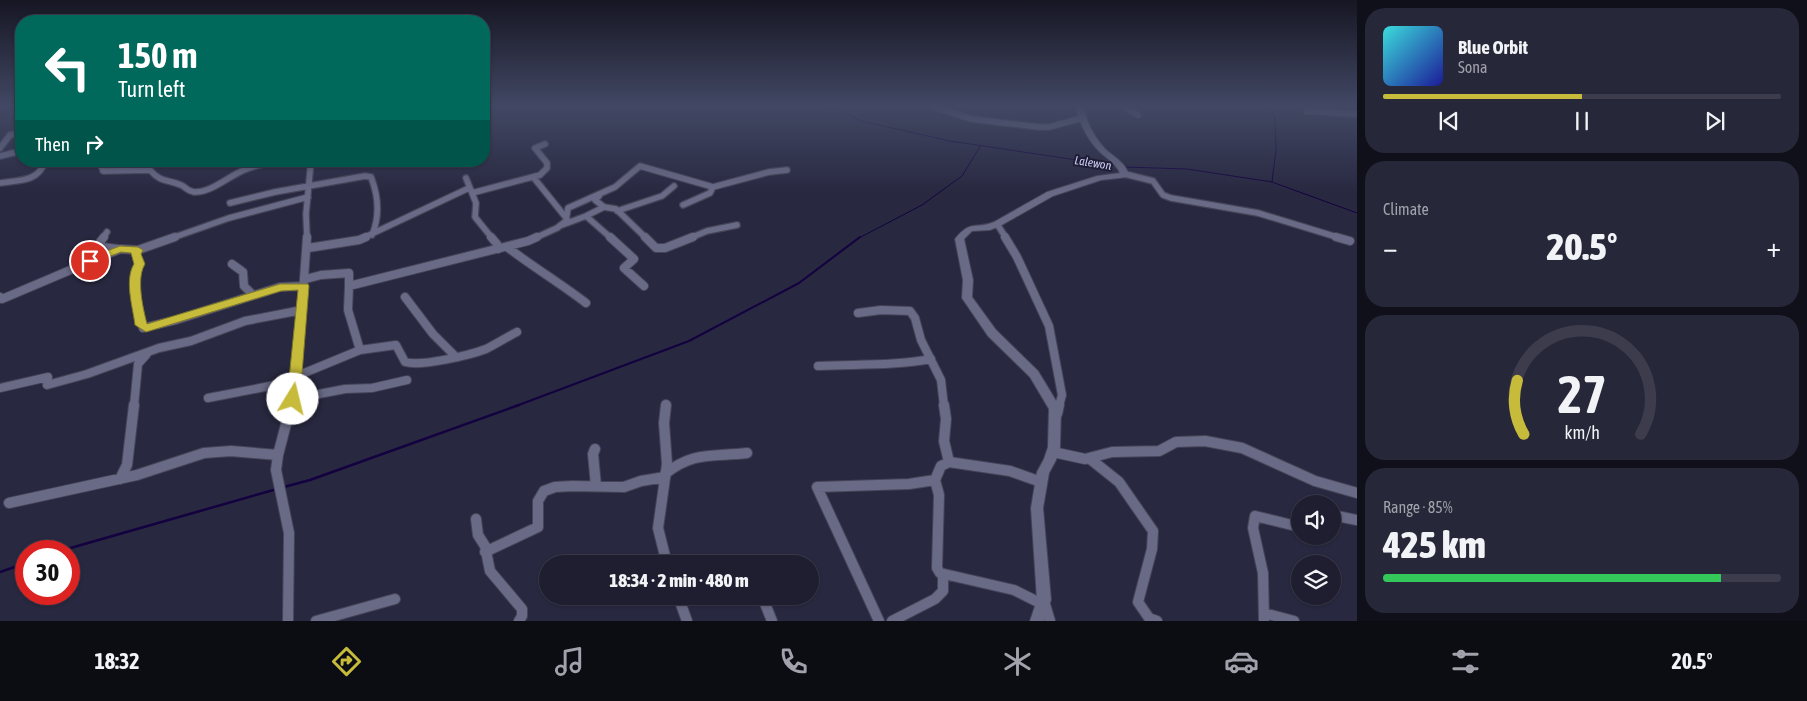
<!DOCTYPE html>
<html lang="en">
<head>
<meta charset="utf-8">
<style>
  :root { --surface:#1e1e30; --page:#262738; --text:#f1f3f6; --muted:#a1a2ab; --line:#3c3c4c; --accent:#c7bb3b }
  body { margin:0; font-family:"Asap Condensed",sans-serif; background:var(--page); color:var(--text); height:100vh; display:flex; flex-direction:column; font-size:19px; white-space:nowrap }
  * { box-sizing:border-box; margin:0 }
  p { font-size:16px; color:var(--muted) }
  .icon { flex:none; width:28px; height:28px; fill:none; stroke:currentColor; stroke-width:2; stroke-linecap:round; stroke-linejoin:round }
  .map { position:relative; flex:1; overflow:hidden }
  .side { display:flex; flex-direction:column; gap:8px; padding:8px; background:#10101a; width:450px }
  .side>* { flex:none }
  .guide { position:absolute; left:15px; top:15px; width:475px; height:152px; border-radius:20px; box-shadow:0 1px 4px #0004,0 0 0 1px var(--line); background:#00695c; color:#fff; overflow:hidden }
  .buttons { position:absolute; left:1291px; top:495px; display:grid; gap:10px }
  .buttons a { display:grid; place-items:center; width:50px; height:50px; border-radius:50%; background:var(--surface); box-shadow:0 1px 4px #0004,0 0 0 1px var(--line); font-size:25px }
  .speed { position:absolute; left:15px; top:540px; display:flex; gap:10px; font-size:25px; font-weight:700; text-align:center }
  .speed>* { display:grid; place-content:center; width:65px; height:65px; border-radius:50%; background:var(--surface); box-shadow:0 1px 4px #0004,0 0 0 1px var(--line); line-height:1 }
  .speed .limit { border:8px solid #d22; background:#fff; color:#111 }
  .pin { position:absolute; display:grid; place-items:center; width:42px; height:42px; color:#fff; margin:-21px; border:2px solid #fff; border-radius:50%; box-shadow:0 1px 5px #0007 }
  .me { position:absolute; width:55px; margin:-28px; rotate:9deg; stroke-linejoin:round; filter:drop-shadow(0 0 4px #0008) }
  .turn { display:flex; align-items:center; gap:18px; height:105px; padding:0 20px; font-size:22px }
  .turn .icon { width:65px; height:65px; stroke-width:2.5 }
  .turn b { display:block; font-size:35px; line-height:42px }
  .then { display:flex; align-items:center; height:48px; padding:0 20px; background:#0003; gap:10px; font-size:19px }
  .big { font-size:38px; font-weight:800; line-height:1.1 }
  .side .card { flex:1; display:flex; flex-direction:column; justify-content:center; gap:8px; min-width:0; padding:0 18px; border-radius:20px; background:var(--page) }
  .side .dial { align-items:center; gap:0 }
  .dial svg { height:130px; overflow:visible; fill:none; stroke:var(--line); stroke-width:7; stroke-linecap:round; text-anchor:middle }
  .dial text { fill:var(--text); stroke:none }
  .song { display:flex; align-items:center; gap:15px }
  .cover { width:60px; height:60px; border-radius:8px; background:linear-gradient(135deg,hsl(180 70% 55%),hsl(240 70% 35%)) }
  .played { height:5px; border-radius:2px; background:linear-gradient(90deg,var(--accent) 50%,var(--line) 50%) }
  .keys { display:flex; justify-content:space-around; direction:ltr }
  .heat { display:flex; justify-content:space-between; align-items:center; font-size:28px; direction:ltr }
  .charge { height:8px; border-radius:4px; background:linear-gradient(90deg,#34c759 85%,var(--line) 0) }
  .trip { position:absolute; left:539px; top:555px; width:280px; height:50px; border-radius:25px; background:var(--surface); box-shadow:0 1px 4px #0004,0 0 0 1px var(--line); font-weight:800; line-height:50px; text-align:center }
  .menu { display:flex; height:80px; justify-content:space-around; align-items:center; background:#0c0c13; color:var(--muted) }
  .menu .icon { width:35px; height:35px }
  .menu .selected { color:var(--accent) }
  .menu b { font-size:22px; color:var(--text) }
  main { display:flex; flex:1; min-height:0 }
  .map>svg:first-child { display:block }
</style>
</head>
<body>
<main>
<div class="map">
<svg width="1357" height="621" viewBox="0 0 1357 621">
  <rect width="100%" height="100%" fill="#282840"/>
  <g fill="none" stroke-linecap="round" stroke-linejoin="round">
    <!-- stream-far2 -->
    <path stroke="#13023f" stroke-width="1" d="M829 106 861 121 950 141 1117 166
      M1267 106 1275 118 1276 150 1272 182
      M1124 167 1187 169 1272 182 1357 213
      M859 238 922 205 962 176 981 145"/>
    <!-- stream-far1 -->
    <path stroke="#13023f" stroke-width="2" d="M516 406 689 341 799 283 860 237"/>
    <!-- stream -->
    <path stroke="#13023f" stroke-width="2.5" d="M284 487 310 480 519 405
      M60 551 277 489
      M0 572 26 563"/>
    <defs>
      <path id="minor-far2" d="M932 106 971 119 1039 127H1049L1082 118
        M1123 106 1138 115
        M1307 111 1357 114
        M0 148 10 135 21 133
        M0 156 21 151
        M90 161 101 165 103 171 150 170C161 183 167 179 181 185 186 187 187 191 194 192 211 193 229 176 244 170 253 166 264 164 274 161
        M1125 174 1153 181 1163 195 1171 198 1258 213 1340 238
        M466 178 476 203 475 217 492 238
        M534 178 567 219
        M0 183C19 180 39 182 45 161
        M713 187 769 172 787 170
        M472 193 540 175 547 168V163L535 148 545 144
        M599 196 595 200 604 207 616 209 646 238
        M230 203 275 192 365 176 371 177C378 195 380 216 372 235
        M617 211 662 196 674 186
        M586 216 604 207
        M997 224 1006 238
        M562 225 586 216 611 238
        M103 238 107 232
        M172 238 229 218 308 197
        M307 238 306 214 311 161
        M363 238 469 188
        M535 238 557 228 566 221 568 208 615 187 640 166 713 187 710 193 683 205
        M690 238 707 231 737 225"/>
      <path id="minor-far1" d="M104 237 100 242 102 247 118 249
        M491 237 497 244 498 249
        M610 237 634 259 624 268 644 286
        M645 237 656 248H665L693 237
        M1005 237 1017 257 1049 326 1062 395 1059 406
        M1336 237 1350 241
        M507 247C533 267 560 283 586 303
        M308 248 359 240 366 237
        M138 250 136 254 140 264C129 280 140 310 143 328L176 320 280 287 304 286
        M232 264 243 272 244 286 253 295
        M306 279 321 275 349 273V286L528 241 537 237
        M0 297 2 299 120 249 138 250 175 237
        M405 297 433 334 454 355
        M858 313 881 310 910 311 915 318 921 340 941 380 944 406
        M360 350 396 345 405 362C421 367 470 355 486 349 496 344 507 337 517 332
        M818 366C856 364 894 366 931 359
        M297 376 360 350 348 310 349 286
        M0 388 48 377 47 385 87 374 159 348 191 341 245 321 302 310
        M208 398 296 381
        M293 399 345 389 372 388 407 380
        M134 406 138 364 147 354
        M291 406 297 376 307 237"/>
      <path id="minor" d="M666 405 664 423 667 464 658 528 667 564
        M944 405 946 419 944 441 949 462
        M1057 414 1059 405
        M595 449 593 454 596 486
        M1053 452 1085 459 1112 452 1159 451 1176 442 1205 441 1242 448 1315 481 1357 493
        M1089 458 1119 482 1153 531 1152 549 1138 602 1149 618 1157 621
        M665 474C693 451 713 457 747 453
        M120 479 127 465 134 405
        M1041 482 1010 471 949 462 941 466 935 480 939 495 937 568 940 573 1014 590 1042 604
        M9 503 137 475 204 453 231 451 278 455
        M1332 515 1357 520
        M476 519 478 535 485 546 490 571 522 609V616L519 621
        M485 552 538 527V501L544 491 555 487 572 486 624 487 641 481 665 477
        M745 561 747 564
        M678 596 687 621
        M762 596 772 621
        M1044 601 1050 621
        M1264 613 1294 621
        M288 621 289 533 276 470 278 455 291 405
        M316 621 395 599
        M879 621 817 487 909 484 935 480
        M892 621 935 599 943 591V575
        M1264 621 1263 573 1253 528 1255 516 1300 527"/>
      <path id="tertiary" d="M1076 106H1083C1086 121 1094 137 1105 149 1114 157 1125 162 1129 175L1128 177 1101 180 1053 196 1000 226 990 230 972 231 964 239 973 280 972 297 996 330 1038 371 1061 409 1060 447 1056 460 1049 473 1043 508 1051 600 1044 621H1030L1037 600 1031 508 1037 472 1044 459 1048 447 1049 409 1030 377 988 336 962 298 963 280 955 239C971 219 975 230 994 222L1047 192 1097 176 1120 173C1116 164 1108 159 1101 153 1088 141 1079 123 1076 106Z"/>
    </defs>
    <!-- minor-far2 casing -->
    <use href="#minor-far2" stroke="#454458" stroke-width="8"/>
    <!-- minor-far1 casing -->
    <use href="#minor-far1" stroke="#454458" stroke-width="10"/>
    <!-- minor casing -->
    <use href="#minor" stroke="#454458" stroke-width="12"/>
    <!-- tertiary casing -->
    <use href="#tertiary" stroke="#454458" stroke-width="2"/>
    <!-- minor-far2 -->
    <use href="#minor-far2" stroke="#696a85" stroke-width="5.5"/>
    <!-- minor-far1 -->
    <use href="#minor-far1" stroke="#696a85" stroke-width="8"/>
    <!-- minor -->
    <use href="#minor" stroke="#696a85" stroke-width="10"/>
    <!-- tertiary -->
    <use href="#tertiary" fill="#696a85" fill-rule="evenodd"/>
  </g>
  <!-- sky -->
  <linearGradient id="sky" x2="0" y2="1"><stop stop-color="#161623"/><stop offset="0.55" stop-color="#424864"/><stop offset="1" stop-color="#424864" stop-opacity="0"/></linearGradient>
  <rect width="1357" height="193" fill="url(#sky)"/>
  <!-- route -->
  <path fill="#c7bb3b" stroke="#817a26" d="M120 246 138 247 143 250 141 254 145 264C136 278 143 309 147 324L280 284H308L309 286 300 399 298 403H289L287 399 298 290 281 291 146 332 135 325C133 308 124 280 134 264L131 253 121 252 90 264 85 261 86 259Z"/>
  <g text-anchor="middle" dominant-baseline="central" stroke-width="4" stroke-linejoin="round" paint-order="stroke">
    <!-- far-water labels -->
    <g font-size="12" font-style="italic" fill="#cecff6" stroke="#1f1e36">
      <text transform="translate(1093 163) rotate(9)">Lalewon</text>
    </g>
  </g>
</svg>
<div class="buttons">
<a><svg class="icon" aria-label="sound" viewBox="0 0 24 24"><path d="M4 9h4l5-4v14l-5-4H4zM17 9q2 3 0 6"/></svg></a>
<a><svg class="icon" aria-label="layers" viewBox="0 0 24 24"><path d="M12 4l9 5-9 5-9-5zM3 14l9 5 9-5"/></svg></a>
</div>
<div class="speed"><div class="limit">30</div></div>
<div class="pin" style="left:90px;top:261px;background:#d93025"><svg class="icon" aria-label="arrive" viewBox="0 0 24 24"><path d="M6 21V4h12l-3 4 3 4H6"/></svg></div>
<svg class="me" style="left:293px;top:399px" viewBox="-20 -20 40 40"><circle r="19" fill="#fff"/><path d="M0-13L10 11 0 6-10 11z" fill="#c7bb3b"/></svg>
<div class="trip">18:34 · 2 min · 480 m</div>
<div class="guide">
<div class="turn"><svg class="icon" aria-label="left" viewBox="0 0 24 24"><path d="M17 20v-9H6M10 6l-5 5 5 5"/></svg><div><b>150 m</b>Turn left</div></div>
<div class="then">Then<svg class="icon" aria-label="right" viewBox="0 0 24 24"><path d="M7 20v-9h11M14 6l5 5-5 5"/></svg></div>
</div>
</div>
<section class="side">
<div class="card">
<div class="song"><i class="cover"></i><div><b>Blue Orbit</b><p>Sona</p></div></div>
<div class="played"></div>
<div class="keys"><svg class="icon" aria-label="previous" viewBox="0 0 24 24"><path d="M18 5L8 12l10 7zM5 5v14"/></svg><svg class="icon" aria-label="pause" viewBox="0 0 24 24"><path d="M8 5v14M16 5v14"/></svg><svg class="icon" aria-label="next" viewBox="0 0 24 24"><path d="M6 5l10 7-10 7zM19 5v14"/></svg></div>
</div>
<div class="card"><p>Climate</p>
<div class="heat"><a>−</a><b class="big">20.5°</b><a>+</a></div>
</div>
<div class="card dial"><svg viewBox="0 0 100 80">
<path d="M14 69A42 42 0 1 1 86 69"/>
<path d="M14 69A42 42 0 0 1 10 36" stroke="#c7bb3b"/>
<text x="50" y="56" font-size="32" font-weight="700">27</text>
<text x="50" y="72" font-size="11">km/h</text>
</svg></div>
<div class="card"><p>Range · 85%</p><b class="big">425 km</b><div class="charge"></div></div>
</section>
</main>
<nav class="menu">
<b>18:32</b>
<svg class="icon selected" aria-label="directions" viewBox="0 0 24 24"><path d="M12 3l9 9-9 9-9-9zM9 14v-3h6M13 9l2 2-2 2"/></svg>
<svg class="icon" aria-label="music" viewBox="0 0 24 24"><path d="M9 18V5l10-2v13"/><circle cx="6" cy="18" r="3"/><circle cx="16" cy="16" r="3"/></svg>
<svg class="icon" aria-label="phone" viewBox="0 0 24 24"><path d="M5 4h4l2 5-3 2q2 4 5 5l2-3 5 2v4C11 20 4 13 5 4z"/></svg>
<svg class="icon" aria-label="climate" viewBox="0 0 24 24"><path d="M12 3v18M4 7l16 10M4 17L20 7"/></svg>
<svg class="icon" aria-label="car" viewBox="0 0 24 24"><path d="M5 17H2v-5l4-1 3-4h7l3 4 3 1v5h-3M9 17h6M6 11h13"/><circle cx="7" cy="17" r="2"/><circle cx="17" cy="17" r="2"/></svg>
<svg class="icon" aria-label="filters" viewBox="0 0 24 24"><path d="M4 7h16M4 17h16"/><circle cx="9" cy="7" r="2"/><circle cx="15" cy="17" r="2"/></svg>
<b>20.5°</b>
</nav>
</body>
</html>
